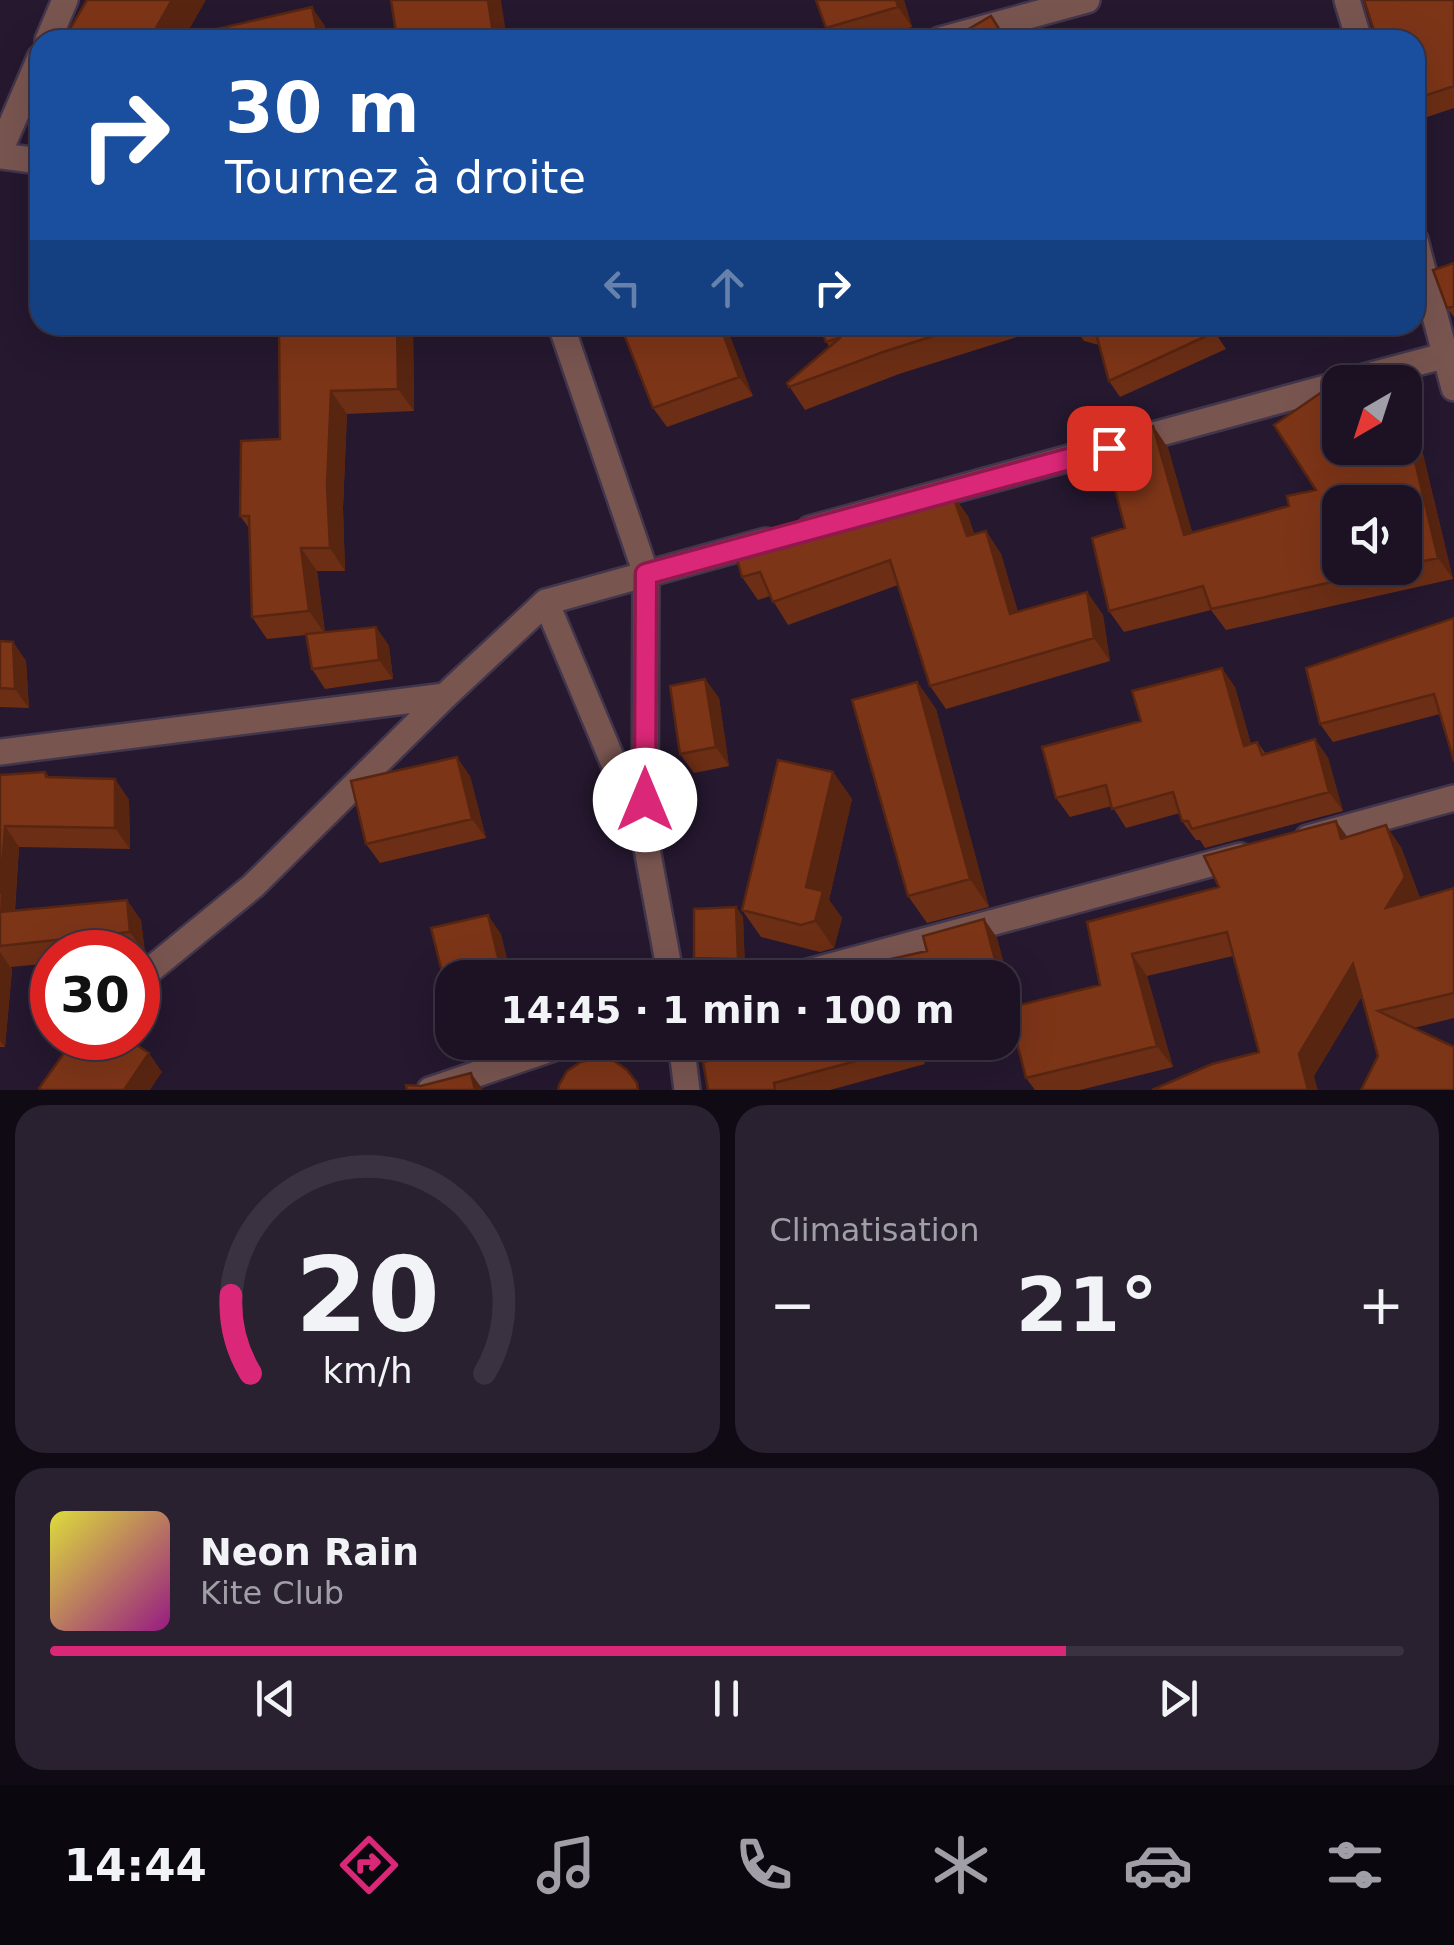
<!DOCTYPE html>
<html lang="fr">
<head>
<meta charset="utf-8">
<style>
  :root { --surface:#1c1223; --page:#292030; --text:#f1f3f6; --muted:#a09ea6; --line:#3a3241; --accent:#db2777 }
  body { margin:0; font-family:"DejaVu Sans",sans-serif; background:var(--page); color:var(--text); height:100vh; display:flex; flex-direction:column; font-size:38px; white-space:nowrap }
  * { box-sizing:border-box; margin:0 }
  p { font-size:32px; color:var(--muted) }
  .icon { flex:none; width:55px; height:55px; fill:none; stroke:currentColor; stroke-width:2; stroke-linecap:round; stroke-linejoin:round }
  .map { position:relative; height:1090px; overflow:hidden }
  .side { display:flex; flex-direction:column; gap:15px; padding:15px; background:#0f0a13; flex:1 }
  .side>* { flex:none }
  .guide { position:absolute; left:30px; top:30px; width:1395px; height:305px; border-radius:30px; box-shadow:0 10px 40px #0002,0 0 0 2px var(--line); background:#1a4fa0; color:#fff; overflow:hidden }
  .needle { width:65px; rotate:219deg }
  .tools { position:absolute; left:1322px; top:365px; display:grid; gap:20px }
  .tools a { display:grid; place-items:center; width:100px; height:100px; border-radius:20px; background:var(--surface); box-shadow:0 10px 40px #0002,0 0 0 2px var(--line); font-size:50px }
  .speed { position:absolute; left:30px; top:930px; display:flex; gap:20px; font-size:50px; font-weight:700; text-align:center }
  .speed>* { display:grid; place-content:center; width:130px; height:130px; border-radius:50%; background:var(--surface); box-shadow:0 10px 40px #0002,0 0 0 2px var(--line); line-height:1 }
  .speed .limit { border:15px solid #d22; background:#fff; color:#111 }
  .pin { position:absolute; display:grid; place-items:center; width:85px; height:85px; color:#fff; margin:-42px; border-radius:20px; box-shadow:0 5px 15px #0006 }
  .me { position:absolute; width:110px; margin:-55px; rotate:0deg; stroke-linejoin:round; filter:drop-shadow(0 0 8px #0008) }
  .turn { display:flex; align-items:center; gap:35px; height:210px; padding:0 30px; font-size:45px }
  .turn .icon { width:130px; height:130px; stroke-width:2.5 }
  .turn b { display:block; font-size:70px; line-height:85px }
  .lanes { display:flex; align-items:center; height:95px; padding:0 30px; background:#0003; justify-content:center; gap:50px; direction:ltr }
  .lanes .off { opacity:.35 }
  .big { font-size:75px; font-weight:700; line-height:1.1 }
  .side .tile { flex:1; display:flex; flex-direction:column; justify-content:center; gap:15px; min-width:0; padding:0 35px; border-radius:30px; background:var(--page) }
  .side .dial { align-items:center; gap:0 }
  .dial svg { height:260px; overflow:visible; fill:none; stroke:var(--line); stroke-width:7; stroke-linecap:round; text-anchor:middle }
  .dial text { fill:var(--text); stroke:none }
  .song { display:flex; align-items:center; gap:30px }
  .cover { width:120px; height:120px; border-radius:15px; background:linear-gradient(135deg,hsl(60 70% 55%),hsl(310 70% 35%)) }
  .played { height:10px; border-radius:5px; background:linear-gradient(90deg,var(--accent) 75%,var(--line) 75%) }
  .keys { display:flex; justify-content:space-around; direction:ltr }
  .heat { display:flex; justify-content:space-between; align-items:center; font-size:55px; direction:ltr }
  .side .tiles { flex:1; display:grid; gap:15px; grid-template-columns:1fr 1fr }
  .tile:last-child { grid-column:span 2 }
  .trip { position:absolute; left:435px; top:960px; width:585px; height:100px; border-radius:30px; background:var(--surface); box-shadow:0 10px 40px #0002,0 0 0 2px var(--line); font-weight:700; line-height:100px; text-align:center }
  .menu { display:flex; height:160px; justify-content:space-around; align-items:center; background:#0b070e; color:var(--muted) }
  .menu .icon { width:70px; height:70px }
  .menu .selected { color:var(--accent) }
  .menu b { font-size:45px; color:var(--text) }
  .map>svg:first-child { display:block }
</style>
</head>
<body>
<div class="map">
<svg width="1454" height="1090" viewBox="0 0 1454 1090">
  <rect width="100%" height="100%" fill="#25182f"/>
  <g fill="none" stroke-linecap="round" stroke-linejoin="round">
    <defs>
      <path id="lane" d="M138 980 253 886 445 696 546 602"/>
      <path id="street" d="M1347 0 1359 40
        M48 40 65 0
        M940 40 1087 0
        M0 151 40 58
        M0 156 40 161
        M1415 240 1454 388
        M561 325 646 574 645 828
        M1345 382 1454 353
        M810 529 1340 384
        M0 752 445 696
        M1308 838 1454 798
        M671 978 645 838 546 602 766 541
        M786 978 1240 856
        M681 1042 687 1090
        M430 1090 571 1042"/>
    </defs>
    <!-- lane casing -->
    <use href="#lane" stroke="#42364c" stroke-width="30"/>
    <!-- street casing -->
    <use href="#street" stroke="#42364c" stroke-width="30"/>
    <!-- lane -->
    <use href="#lane" stroke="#795550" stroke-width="25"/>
    <!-- street -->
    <use href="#street" stroke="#795550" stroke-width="25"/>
  </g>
  <!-- wall -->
  <path fill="#6c2e15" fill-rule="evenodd" d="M904 0 912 27 866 40H834L826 28Z
    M1454 0V108L1415 121V40Z
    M1454 263V317L1447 308Z
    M279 325H413L414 411 347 414 343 508 345 571H317L325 632 376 627 389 646 393 679 325 689 312 669 306 635 267 639 252 617 249 528 240 516 280 439Z
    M720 325 753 396 667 427 653 408Z
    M820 325H1013L1017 337 899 374 805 410 787 383 829 347Z
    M1073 325H1251V326L1218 337 1226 349 1120 397 1109 381 1099 345 1084 341Z
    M1153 426 1168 448 1192 532 1289 506 1316 490 1340 448 1422 450 1453 579 1226 630 1211 610 1124 632 1109 611 1125 528ZM1405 502V568H1340Z
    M836 512 846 526 968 516 974 534 986 531 1001 554 1018 612 1087 592 1103 615 1110 661 946 709 930 686 898 585 788 625 770 596 758 600 742 577Z
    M1454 618V763L1440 714 1333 742 1320 724Z
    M0 641 13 642 26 661 29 708 0 707Z
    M705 679 719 698 729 766 694 773 680 754Z
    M917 682 936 709 989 907 927 923 908 896Z
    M1235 687 1251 744 1257 742 1266 754 1315 739 1328 758 1343 811 1205 848 1200 840H1196L1182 821 1180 813 1126 828 1112 806 1070 817 1056 798Z
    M45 772 49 777 115 779 129 800 130 849 19 847 15 911 141 920 145 953 52 952V963L11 967 12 970 5 1047H0V775Z
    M833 772 852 799 829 900 842 918 834 948 820 952 761 937 742 910Z
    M470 776 486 838 380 863 366 844Z
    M1348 837 1401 847 1420 898 1454 888V1018L1414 1028 1378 1056 1362 996 1314 1076 1259 1052 1233 956 1147 976 1173 1067 1080 1090H1035L1026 1078 1016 1037 1002 1040V978L927 951 984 919 997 938 1015 1006 1100 985 1087 922 1219 887Z
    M736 907 743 917 745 969 701 968 694 958Z
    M723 1042H991L923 1059 925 1064 830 1090H708L728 1056Z"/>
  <!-- shaded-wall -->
  <path fill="#582511" d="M172 0H206L183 40H149Z
    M488 0H501L507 40H494Z
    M896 0H904L912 27 898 7Z
    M312 7 325 26 328 40H319Z
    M397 325H413L414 411 398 389Z
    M720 325H726L753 396 739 377Z
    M331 391 347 414 343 508 345 571 330 548 327 486Z
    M1153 426 1168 448 1199 556 1184 535Z
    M1407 428 1422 450 1453 579 1438 558Z
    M952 493 968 516 983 558 967 536Z
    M986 531 1001 554 1025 637 1010 614Z
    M301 548 317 571 325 634 309 611Z
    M1087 592 1103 615 1110 661 1094 638Z
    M376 627 389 646 393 679 379 660Z
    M13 642 26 661 29 708 15 689Z
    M1222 668 1235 687 1257 766 1244 746Z
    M705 679 719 698 729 766 716 747Z
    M917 682 936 709 989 907 970 879Z
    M1315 739 1328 758 1343 811 1329 792Z
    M457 757 470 776 486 838 472 819Z
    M833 772 852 799 829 900 842 918 834 948 815 921 806 887Z
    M115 779 129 800 130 849 115 828Z
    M1336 821 1351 842 1341 839Z
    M1386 825 1401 847 1420 898 1386 908Z
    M5 826 19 847 13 933 0 914Z
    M127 900 141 920 145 953 130 932Z
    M736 907 743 917 745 969 738 959Z
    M488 915 501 934 512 978H503Z
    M984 919 997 938 1023 1035 1010 1016 1002 988V978H1000Z
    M0 952 12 970 5 1047 0 1041Z
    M1132 954 1147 976 1173 1067 1157 1046Z
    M1353 964 1368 985 1314 1076 1318 1090H1308L1299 1054Z
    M911 1042 923 1059 925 1064 912 1046Z
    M149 1053 162 1072 150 1090H124Z
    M471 1073 483 1090H475Z"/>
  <!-- building -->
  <path fill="#7d3518" stroke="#582511" stroke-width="2.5" d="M87 0H172L149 40H70L65 37Z
    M391 0H488L494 40H397Z
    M816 0H896L898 7 826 28Z
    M1364 0H1454V86L1415 99V40H1377Z
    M312 7 319 40H169Z
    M991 16 1006 40H950Z
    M1454 263V306L1447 308 1433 270Z
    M279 325H397L398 389 331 391 327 486 330 548H301L309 611 252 617 249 516H240L241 441 280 439Z
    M651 325H720L739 377 653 408 624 334Z
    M820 325H968L883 352 789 387 787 383 841 337 826 342Z
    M1075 325H1206L1207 330 1215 332 1109 381 1095 330Z
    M1371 379 1372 382H1341Z
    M1335 383H1340V448H1405V429L1407 428 1438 558 1405 565V502H1340V568H1395L1211 609 1203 586 1109 611 1092 538 1125 528 1102 440 1153 426 1184 535 1289 506 1287 496 1316 490 1274 425Z
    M952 493 967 536 986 531 1010 614 1087 592 1094 638 930 686 890 560 773 602 760 572 742 577 732 541 836 512 842 528Z
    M1454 618V761L1434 694 1320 724 1306 668Z
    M376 627 379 660 312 669 306 634Z
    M0 641 13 642 15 689 0 688Z
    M1222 668 1244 746 1257 742 1262 755 1315 739 1329 792 1192 829 1188 821H1182L1173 792 1112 809 1106 785 1056 798 1042 747 1141 721 1132 691Z
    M705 679 716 747 680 754 670 686Z
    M917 682 970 879 908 896 852 700Z
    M457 757 472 819 366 844 351 781Z
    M778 760 833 772 806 887 823 891 815 921 801 925 742 910Z
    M45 772 46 777 115 779V828L5 826 0 894V775Z
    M1336 821 1341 839 1386 825 1405 877 1386 908 1454 888V993L1378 1011 1454 1047V1090H1361L1378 1056 1353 964 1299 1054 1308 1090H1152L1212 1064 1259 1052 1227 932 1132 954 1157 1046 1026 1078 1008 1008 1100 985 1087 922 1219 887 1204 856Z
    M127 900 130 932 0 946V912Z
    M736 907 738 959 694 958V909Z
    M488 915 503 978H452V1012L431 928Z
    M984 919 1000 978H816L846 969 927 951 923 936Z
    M1002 988 1010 1016 1002 1018Z
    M75 1038H126L149 1053 124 1090H41L39 1088Z
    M723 1042H911L912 1046 774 1083 775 1090H708L703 1062 728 1056Z
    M597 1058 614 1061 627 1070 637 1083 638 1090H558L559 1085 567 1071 581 1062Z
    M471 1073 475 1090H407L406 1085 421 1086Z"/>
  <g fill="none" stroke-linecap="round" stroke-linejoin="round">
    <defs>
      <path id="route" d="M645 800 646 574 1109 448"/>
    </defs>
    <!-- route casing -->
    <use href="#route" stroke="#8e194d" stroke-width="25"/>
    <!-- route -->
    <use href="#route" stroke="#db2777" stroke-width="18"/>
  </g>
</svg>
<div class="tools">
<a><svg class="needle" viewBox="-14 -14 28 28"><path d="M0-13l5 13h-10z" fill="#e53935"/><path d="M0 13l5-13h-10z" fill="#a09ea6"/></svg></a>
<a><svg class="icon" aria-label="sound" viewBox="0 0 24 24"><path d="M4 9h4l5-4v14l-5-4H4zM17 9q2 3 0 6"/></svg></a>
</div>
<div class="speed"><div class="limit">30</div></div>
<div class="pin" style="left:1109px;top:448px;background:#d93025"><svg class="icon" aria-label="arrive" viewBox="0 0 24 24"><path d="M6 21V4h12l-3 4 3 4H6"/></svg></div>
<svg class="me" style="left:645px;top:800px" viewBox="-20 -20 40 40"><circle r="19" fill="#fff"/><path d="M0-13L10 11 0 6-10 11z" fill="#db2777"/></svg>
<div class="trip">14:45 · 1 min · 100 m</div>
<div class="guide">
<div class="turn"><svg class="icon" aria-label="right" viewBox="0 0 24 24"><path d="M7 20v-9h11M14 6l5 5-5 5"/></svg><div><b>30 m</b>Tournez à droite</div></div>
<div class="lanes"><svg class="icon off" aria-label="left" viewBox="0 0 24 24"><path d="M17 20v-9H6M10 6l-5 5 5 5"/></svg><svg class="icon off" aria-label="ahead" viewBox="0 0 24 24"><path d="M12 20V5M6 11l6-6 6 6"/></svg><svg class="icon" aria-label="right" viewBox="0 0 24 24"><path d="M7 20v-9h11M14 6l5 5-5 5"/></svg></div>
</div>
</div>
<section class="side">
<div class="tiles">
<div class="tile dial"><svg viewBox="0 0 100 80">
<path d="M14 69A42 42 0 1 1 86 69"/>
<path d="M14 69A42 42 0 0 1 8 45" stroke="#db2777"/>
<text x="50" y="56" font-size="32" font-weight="700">20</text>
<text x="50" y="72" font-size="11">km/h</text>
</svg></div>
<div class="tile"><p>Climatisation</p>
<div class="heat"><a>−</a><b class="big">21°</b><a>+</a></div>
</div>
<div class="tile">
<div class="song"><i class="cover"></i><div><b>Neon Rain</b><p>Kite Club</p></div></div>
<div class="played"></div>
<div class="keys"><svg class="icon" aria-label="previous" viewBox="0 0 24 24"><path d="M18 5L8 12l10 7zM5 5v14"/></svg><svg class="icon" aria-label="pause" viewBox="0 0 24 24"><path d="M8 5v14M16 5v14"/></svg><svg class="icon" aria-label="next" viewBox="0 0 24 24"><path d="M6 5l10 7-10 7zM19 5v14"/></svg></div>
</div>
</div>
</section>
<nav class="menu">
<b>14:44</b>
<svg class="icon selected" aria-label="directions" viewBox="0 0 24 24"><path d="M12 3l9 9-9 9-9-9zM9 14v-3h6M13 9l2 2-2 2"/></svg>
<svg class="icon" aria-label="music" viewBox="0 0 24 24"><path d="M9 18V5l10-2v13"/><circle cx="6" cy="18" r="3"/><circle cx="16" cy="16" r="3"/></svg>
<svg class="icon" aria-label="phone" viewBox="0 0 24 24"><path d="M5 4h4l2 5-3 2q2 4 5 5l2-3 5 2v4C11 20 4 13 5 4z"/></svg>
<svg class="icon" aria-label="climate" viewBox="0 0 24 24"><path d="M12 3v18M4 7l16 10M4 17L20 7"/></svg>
<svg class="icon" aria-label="car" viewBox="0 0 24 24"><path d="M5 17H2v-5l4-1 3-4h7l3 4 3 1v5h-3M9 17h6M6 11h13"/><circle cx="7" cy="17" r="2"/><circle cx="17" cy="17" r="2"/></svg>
<svg class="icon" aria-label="filters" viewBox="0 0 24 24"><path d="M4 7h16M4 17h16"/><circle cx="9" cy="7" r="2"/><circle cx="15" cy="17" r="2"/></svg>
</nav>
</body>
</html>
